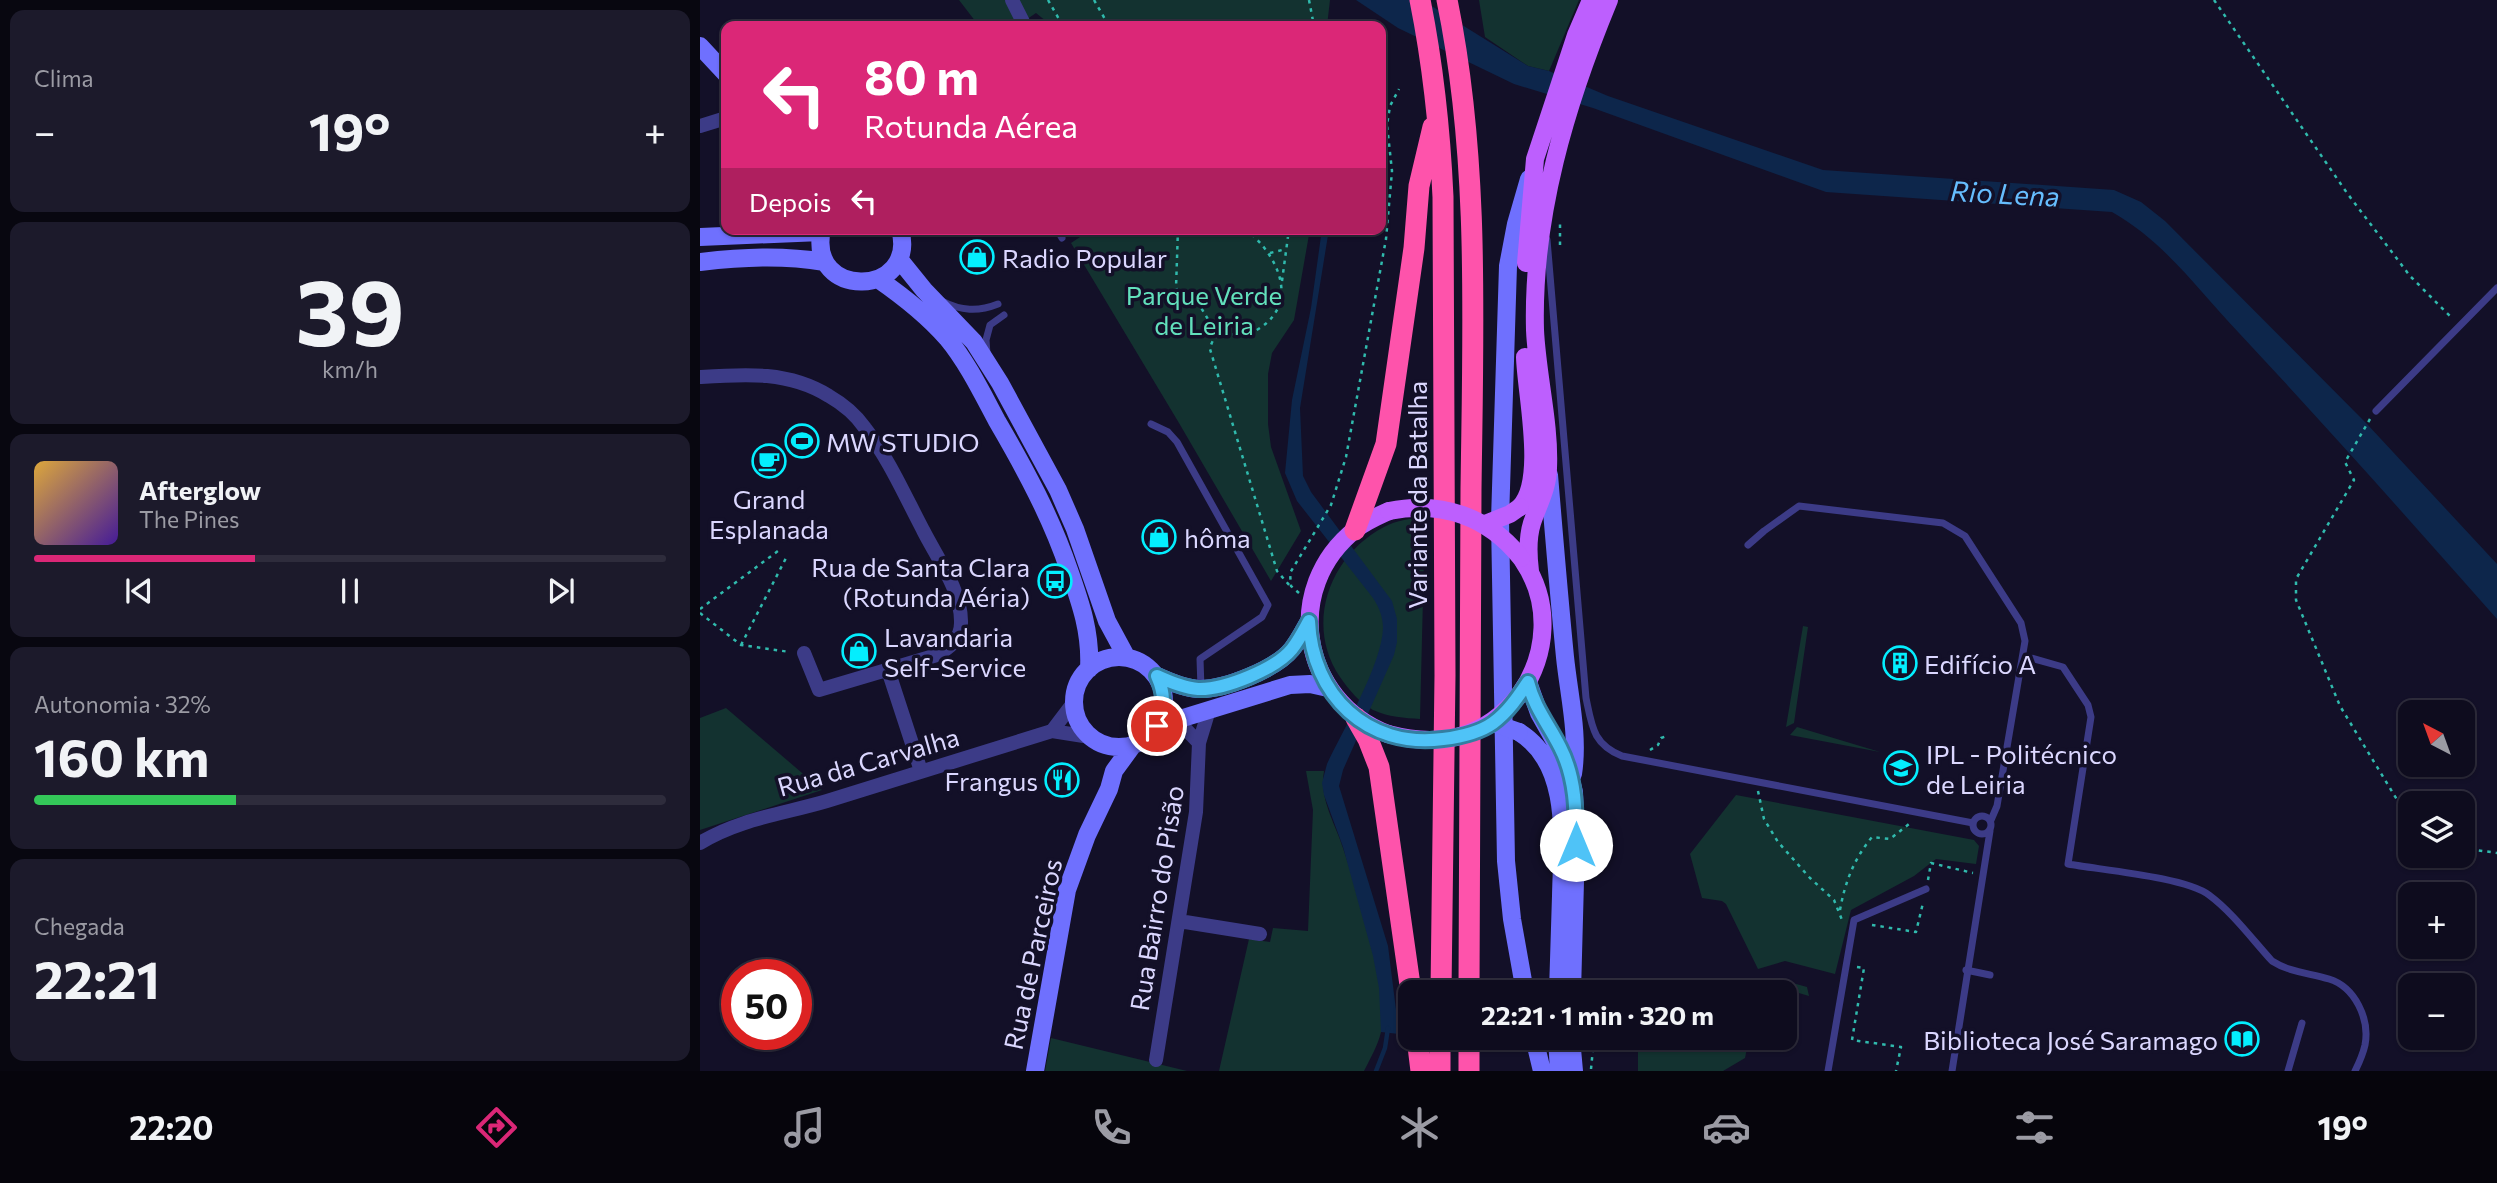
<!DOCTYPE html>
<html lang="pt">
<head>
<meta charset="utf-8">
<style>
  :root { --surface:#0e0c1e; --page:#1c1a2b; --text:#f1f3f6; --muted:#9b9ba4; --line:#2e2c3c; --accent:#db2777 }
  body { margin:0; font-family:Commissioner,sans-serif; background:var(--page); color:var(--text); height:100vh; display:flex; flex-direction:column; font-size:26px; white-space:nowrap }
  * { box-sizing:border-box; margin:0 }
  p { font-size:23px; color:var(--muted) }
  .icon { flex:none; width:38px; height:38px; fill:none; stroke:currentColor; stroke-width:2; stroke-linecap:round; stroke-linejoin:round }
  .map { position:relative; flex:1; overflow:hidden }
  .details { display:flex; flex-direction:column; gap:10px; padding:10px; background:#080710; width:700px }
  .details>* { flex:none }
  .top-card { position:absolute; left:21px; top:21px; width:665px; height:214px; border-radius:14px; box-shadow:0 2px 5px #0004,0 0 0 2px var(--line); background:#db2777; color:#fff; overflow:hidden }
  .needle { width:46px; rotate:319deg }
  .buttons { position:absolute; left:1698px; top:700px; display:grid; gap:14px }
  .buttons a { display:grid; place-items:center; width:77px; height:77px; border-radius:14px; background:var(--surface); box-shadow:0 2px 5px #0004,0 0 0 2px var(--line); font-size:35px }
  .speed { position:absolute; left:21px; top:959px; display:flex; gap:14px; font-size:35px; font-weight:700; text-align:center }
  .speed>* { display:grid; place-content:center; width:91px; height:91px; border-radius:50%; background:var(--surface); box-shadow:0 2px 5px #0004,0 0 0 2px var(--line); line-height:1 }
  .speed .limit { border:10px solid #d22; background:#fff; color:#111 }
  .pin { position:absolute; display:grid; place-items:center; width:60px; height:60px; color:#fff; margin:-30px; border:4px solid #fff; border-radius:50%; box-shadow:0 2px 7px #0007 }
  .me { position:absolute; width:77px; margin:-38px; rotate:0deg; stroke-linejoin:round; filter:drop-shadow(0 0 5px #0008) }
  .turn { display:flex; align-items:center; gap:24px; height:147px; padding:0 28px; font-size:32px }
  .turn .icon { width:91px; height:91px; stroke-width:2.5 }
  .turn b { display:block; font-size:49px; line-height:60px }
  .then { display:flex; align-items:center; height:66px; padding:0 28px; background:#0003; gap:14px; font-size:26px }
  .big { font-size:52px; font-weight:700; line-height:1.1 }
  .details .tile { flex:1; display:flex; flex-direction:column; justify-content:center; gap:10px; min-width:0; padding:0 24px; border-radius:14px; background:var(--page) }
  .details .dial { align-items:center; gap:0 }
  .dial b { font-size:91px; line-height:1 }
  .song { display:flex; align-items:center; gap:21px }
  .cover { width:84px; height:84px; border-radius:10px; background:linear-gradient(135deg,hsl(40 70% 55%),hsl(260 70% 35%)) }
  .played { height:7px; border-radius:4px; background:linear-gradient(90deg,var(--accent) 35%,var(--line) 35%) }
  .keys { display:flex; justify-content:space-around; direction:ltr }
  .heat { display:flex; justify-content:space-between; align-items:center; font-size:38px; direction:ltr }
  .charge { height:10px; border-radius:5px; background:linear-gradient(90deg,#34c759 32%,var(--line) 0) }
  .trip { position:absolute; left:698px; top:980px; width:399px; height:70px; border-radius:14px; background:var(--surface); box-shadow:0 2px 5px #0004,0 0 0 2px var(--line); font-weight:700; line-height:70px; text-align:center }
  .dock { display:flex; height:112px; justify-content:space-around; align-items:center; background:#06050c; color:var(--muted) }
  .dock .icon { width:49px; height:49px }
  .dock .selected { color:var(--accent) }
  .dock b { font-size:32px; color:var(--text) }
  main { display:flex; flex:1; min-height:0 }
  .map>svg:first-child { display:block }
</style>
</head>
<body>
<main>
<section class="details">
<div class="tile"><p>Clima</p>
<div class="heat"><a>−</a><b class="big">19°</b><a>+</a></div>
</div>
<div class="tile dial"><b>39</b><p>km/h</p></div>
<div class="tile">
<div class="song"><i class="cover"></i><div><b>Afterglow</b><p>The Pines</p></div></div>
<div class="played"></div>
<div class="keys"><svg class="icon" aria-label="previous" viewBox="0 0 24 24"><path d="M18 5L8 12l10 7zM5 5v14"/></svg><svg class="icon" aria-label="pause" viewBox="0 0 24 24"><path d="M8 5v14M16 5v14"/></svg><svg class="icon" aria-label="next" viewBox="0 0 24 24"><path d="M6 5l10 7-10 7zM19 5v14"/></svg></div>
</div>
<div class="tile"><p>Autonomia · 32%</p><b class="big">160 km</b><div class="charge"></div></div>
<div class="tile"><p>Chegada</p><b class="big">22:21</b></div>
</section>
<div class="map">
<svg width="1797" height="1071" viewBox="0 0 1797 1071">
  <rect width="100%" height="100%" fill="#131028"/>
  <!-- green -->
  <path fill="#133230" d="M259 0H630L627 26H352L336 13 317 26H279Z
    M779 0H879L849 71 828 66 785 37Z
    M392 229H610L594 320 572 353 568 374V424L571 447 601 531 571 581 479 423 371 243Z
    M725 516 720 719C705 718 688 717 673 710 660 703 648 689 640 677 604 624 630 555 684 527 696 520 712 519 725 516Z
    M1103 626 1108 627 1094 723 1086 727Z
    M26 708 122 790 0 830V718Z
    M1097 727 1180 752 1090 735Z
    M606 771H624C619 799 635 823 643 848 658 893 688 986 681 1032 678 1045 670 1059 664 1071H519L549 939 570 942 573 928 608 931 613 810Z
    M1036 795 1274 840 1279 846 1276 864 1236 859 1214 876 1151 910 1135 974 1085 961 1058 969 1026 904 1022 901 1002 898 990 854Z
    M1078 979 1107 987 1109 996 1082 988 1068 992H1053Z
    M351 1038 487 1071H345Z
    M965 1038H1049L1045 1058 1023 1071H938V1047Z"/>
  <!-- water -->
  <path fill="#0d264b" d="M656 0H722L828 66 849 71 908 96 1123 170 1414 190 1441 202 1465 221 1667 424 1797 564V619C1712 523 1627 427 1539 333 1498 290 1465 242 1412 212L1126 192 893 108 814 84 698 28Z
    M622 229H629L600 408 603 476 611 492 692 601 697 619V642L694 655 643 770 639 786 688 946 699 1034 681 1032 679 988 673 956 643 847 624 795 622 783 627 764C643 730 682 664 683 628 683 617 679 607 673 598L597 501 585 473 592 400 611 308Z"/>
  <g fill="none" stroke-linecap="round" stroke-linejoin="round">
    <!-- stream -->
    <path stroke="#0d264b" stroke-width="4.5" d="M676 1071 685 1048 688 1028"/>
    <!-- path -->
    <path stroke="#30baad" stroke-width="2.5" stroke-dasharray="3.5 5" stroke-linecap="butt" d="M348 0 363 26
      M394 0 409 26
      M609 0 614 26
      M1514 0 1647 193 1710 276 1753 319
      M478 229 476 288 479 293 497 301 518 336
      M545 229C576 252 601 301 560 328 544 339 533 331 518 336 513 338 511 344 510 349L577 571 590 586
      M860 245V224
      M570 253 586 249
      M582 281 589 229
      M1670 419 1645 462 1654 480 1596 579V600L1640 706 1710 821
      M599 593 591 586 590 573 631 505 646 457 686 239 692 171 687 125 690 106 699 89
      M0 609 78 551
      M0 613 41 645 90 652
      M41 645 86 558
      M950 750 958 745 961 738 967 736
      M1058 791 1064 819 1078 842 1110 878 1134 900 1142 920
      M1762 848 1797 853
      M1228 880 1231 863 1273 873
      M1140 910C1145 882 1154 859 1172 837L1190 839 1209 824
      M1172 925 1216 932 1223 903
      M1157 967 1164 968 1152 1040 1201 1047 1196 1071
      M891 1069 894 1038"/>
    <!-- lane -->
    <path stroke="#3c3b87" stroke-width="7" d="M357 229 362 238
      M847 240 886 698C892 727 893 744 922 756L1273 823
      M242 301C261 311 278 312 298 304
      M287 354 286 340 290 325 304 315
      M1676 411 1797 288
      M451 424 468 432 477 442 568 605 562 617 500 659 501 688
      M1048 545 1064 531 1099 506 1243 523 1265 536 1321 623 1325 641 1297 806 1291 820
      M1324 656 1363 667 1388 705 1391 717 1368 864C1401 870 1485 877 1509 895 1532 912 1552 939 1572 961 1589 972 1609 973 1629 979 1655 987 1670 1019 1665 1045 1663 1054 1659 1063 1655 1071
      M1273 825a9 9 0 1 1 18 0a9 9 0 1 1-18 0Z
      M1266 970 1290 975
      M1128 1071 1154 920 1226 889
      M1252 1071 1290 831
      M1588 1071 1602 1023"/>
    <!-- street -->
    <path stroke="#3c3b87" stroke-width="14" d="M312 0 325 26
      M0 126 26 118
      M0 377C46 374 89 371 129 396 143 404 156 415 165 428 189 459 205 496 223 530 237 558 262 591 261 623 261 639 249 648 237 655L119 690 104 653
      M188 670 221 771
      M477 720 499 743
      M352 731 374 702
      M0 843C39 819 83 814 127 801 202 778 277 754 352 731L390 737
      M479 921 560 934
      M456 1060 496 812 499 743 509 710"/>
    <!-- secondary -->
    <path stroke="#6f70fe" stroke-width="18" d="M0 46 26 74
      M122 229C106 301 219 297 200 229
      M0 237 121 232
      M199 259 224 290 274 342 300 383 358 490 375 529 407 621 427 658
      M0 262C43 257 82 255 125 262
      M178 279C204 297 226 314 247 338 267 362 282 393 297 421 325 469 351 517 369 570 381 604 391 633 389 669
      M849 475C854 536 859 596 865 657 869 696 879 735 873 774
      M374 702a45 45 0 1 1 90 0a45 45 0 1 1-90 0Z
      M457 676C470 682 484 688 498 689 524 690 576 669 592 649 599 640 604 630 609 621
      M828 682 839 713 866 761 874 792 876 844 872 992
      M457 726 590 685 610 684 628 688
      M819 732C872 765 862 842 861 896 860 928 859 960 858 992
      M825 992 812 919 806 861 800 520 808 266 816 224 829 179
      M834 1038 842 1071
      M857 1038 859 1071
      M871 1038 874 1071
      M335 1071 367 890 387 835 409 789 414 771 433 745"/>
    <!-- primary -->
    <path stroke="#bd5ffe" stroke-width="18" d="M826 263 835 159 876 35 891 0
      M820 507C846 480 826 394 825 357
      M830 571C828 555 827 539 832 523 838 505 848 488 848 468 850 423 837 375 835 330 832 216 866 104 909 0
      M820 694C848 654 851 602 823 561
      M688 734C601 701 581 588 656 529 666 521 678 516 689 511"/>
    <!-- highway -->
    <path stroke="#fe53ab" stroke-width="21" d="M720 0C733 65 740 131 743 197L745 675 741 992
      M747 0C780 160 773 327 771 490 770 657 770 825 769 992
      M655 530 686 444 714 248 719 186 733 127
      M656 718 668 739 679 767 711 992
      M717 1038 721 1071
      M740 1071V1038
      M769 1071V1038"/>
    <!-- secondary-bridge -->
    <path stroke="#6f70fe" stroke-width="18" d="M793 723 819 732"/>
    <!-- primary-bridge -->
    <path stroke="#bd5ffe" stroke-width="18" d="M689 511C741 500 789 517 821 558
      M785 524 810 514 820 507
      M688 734C741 748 786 738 820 694"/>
  </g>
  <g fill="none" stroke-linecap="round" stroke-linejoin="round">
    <defs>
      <path id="route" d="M457 726C465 707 465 694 457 676 470 682 484 688 498 689 524 690 576 669 592 649 599 640 604 630 609 621 612 695 667 749 743 739 760 737 779 733 793 723 808 712 818 697 828 682 834 707 849 725 860 747 876 778 876 811 876 845"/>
    </defs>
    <!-- route casing -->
    <use href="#route" stroke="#337fa1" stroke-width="18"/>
    <!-- route -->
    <use href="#route" stroke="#4fc3f7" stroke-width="12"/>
  </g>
  <!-- icons -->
  <defs>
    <symbol id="shop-ring" viewBox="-11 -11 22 22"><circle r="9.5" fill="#131028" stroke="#04eefe" stroke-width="1.5"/><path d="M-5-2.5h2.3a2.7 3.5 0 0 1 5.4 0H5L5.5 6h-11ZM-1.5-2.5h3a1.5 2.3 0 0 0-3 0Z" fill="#04eefe"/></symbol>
    <symbol id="stadium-ring" viewBox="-11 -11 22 22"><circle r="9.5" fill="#131028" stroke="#04eefe" stroke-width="1.5"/><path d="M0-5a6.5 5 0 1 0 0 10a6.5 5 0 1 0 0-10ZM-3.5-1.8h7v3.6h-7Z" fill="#04eefe"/></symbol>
    <symbol id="cafe-ring" viewBox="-11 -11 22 22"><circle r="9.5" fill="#131028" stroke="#04eefe" stroke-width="1.5"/><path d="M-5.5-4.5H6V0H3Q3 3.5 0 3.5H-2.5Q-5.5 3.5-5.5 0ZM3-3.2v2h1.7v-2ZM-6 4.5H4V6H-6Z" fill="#04eefe"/></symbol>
    <symbol id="bus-ring" viewBox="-11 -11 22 22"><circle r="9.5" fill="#131028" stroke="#04eefe" stroke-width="1.5"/><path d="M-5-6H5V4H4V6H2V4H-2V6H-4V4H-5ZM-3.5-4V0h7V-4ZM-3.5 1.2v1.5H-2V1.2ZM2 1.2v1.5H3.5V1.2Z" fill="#04eefe"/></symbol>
    <symbol id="building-ring" viewBox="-11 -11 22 22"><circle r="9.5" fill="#131028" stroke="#04eefe" stroke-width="1.5"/><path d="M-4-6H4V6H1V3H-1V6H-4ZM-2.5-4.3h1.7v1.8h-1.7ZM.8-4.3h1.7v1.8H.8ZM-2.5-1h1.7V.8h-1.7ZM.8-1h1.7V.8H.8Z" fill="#04eefe"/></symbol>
    <symbol id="university-ring" viewBox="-11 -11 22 22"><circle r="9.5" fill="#131028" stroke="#04eefe" stroke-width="1.5"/><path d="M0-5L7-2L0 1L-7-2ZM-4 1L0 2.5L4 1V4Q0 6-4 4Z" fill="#04eefe"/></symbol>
    <symbol id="restaurant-ring" viewBox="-11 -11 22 22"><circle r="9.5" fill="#131028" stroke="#04eefe" stroke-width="1.5"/><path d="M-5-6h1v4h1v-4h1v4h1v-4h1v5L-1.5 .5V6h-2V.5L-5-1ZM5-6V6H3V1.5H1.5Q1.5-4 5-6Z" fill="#04eefe"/></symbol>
    <symbol id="library-ring" viewBox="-11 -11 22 22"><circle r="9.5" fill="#131028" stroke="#04eefe" stroke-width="1.5"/><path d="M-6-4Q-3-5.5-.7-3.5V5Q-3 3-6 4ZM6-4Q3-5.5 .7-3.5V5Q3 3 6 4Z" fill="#04eefe"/></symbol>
  </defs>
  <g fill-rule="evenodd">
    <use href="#shop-ring" x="258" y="238" width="38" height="38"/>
    <use href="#stadium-ring" x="83" y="422" width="38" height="38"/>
    <use href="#cafe-ring" x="50" y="442" width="38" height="38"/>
    <use href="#shop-ring" x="440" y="518" width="38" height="38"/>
    <use href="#bus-ring" x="336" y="562" width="38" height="38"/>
    <use href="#shop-ring" x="140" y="632" width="38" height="38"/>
    <use href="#building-ring" x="1181" y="644" width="38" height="38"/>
    <use href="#university-ring" x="1182" y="749" width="38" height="38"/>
    <use href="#restaurant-ring" x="343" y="761" width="38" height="38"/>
    <use href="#library-ring" x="1523" y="1020" width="38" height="38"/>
  </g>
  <g text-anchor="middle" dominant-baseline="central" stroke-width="7" stroke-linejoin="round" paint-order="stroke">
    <!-- poi labels -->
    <g font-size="26" fill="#dbd7ff" stroke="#131028" text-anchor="start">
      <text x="302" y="257">Radio Popular</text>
      <text x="126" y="441">MW STUDIO</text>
      <text x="69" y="498" text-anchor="middle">Grand<tspan x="69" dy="30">Esplanada</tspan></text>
      <text x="484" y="537">hôma</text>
      <text x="330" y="566" text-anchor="end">Rua de Santa Clara<tspan x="330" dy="30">(Rotunda Aéria)</tspan></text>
      <text x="184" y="636">Lavandaria<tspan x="184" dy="30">Self-Service</tspan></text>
      <text x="1224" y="663">Edifício A</text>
      <text x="1226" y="753">IPL - Politécnico<tspan x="1226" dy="30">de Leiria</tspan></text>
      <text x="338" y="780" text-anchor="end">Frangus</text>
      <text x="1518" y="1039" text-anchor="end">Biblioteca José Saramago</text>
    </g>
    <!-- park labels -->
    <g font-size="26" fill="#62e0bc" stroke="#131028">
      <text x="504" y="294">Parque Verde<tspan x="504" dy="30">de Leiria</tspan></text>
    </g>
    <!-- street labels -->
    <g font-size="26" fill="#dbd7ff" stroke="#131028">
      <text transform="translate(716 495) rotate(-90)">Variante da Batalha</text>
      <text transform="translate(168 761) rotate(-16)">Rua da Carvalha</text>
      <text transform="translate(456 898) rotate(-81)">Rua Bairro do Pisão</text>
      <text transform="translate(332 954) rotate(-78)">Rua de Parceiros</text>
    </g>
    <!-- water labels -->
    <g font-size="28" font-style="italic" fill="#66bdfe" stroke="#131028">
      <text transform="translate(1305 193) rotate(3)">Rio Lena</text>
    </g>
  </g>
</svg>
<div class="buttons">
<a><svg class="needle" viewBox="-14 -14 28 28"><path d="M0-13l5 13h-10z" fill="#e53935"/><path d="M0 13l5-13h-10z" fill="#9b9ba4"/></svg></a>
<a><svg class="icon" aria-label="layers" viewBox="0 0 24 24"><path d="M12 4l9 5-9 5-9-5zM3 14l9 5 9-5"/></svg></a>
<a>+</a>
<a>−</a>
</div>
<div class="speed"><div class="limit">50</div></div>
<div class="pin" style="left:457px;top:726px;background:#d93025"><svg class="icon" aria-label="arrive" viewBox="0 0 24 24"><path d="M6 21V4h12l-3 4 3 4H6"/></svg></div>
<svg class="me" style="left:876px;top:845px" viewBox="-20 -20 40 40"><circle r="19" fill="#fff"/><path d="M0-13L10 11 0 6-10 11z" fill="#4fc3f7"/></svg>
<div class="trip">22:21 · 1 min · 320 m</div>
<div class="top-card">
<div class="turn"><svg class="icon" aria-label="left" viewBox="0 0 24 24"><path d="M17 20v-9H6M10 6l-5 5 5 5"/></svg><div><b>80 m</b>Rotunda Aérea</div></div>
<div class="then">Depois<svg class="icon" aria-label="left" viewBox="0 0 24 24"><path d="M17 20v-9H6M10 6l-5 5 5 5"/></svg></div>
</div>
</div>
</main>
<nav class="dock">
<b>22:20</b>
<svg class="icon selected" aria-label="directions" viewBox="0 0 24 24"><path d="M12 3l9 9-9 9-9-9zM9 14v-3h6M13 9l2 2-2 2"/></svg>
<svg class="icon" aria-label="music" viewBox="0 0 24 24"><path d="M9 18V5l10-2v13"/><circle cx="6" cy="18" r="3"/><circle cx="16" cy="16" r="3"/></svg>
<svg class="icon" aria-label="phone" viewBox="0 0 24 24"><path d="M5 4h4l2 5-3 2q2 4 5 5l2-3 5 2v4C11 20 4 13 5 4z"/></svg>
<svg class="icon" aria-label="climate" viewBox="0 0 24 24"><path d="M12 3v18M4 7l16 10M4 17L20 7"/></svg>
<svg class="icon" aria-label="car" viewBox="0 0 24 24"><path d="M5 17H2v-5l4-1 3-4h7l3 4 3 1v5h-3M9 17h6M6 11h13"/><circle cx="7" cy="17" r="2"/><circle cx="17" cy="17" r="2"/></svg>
<svg class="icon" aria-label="filters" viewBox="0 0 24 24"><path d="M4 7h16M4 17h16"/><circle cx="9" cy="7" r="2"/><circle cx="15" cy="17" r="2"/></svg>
<b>19°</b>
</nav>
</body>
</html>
